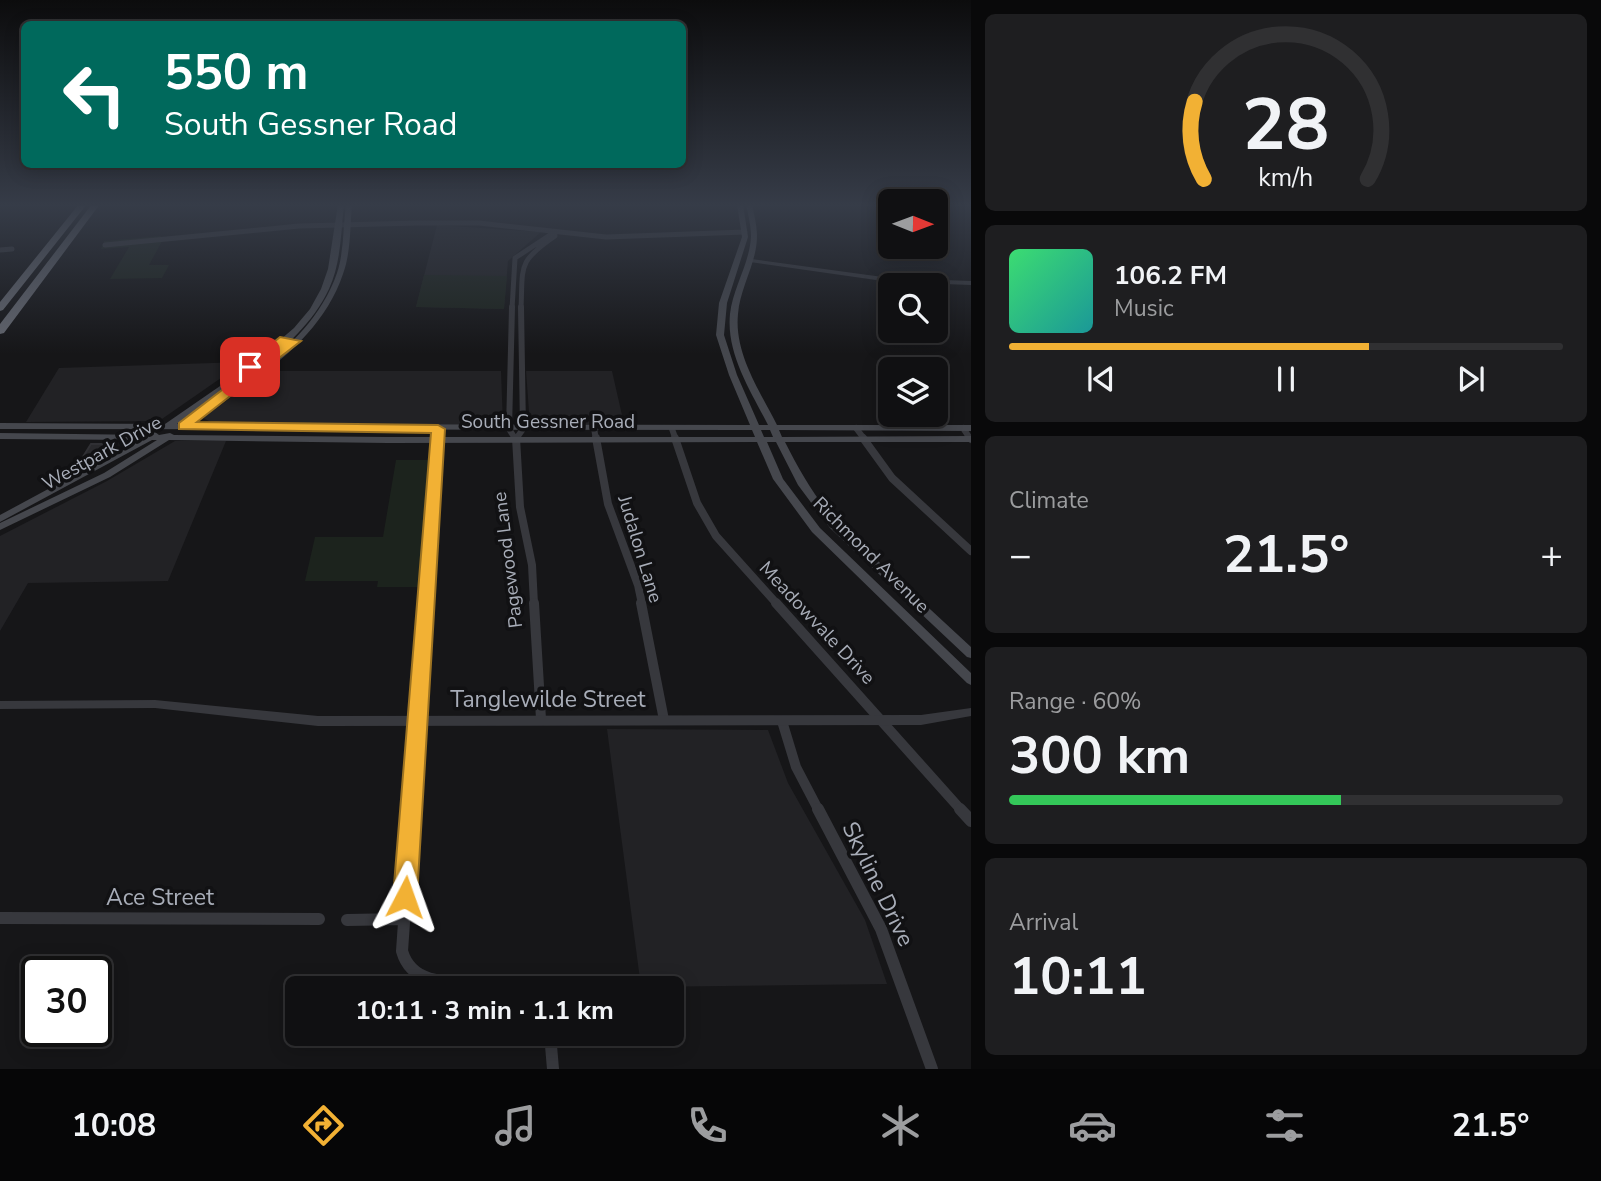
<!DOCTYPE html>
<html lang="en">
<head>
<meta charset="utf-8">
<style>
  :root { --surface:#101012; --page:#1e1e20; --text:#f1f3f6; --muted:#9c9d9f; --line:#303032; --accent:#f2b134 }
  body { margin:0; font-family:"Nunito Sans",sans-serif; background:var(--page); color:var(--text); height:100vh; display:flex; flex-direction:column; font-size:26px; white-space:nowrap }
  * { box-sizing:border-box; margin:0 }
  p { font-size:23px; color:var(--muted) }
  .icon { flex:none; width:38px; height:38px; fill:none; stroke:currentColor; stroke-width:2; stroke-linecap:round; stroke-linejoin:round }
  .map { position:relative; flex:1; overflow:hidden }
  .side { display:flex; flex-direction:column; gap:14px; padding:14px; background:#09090a; width:630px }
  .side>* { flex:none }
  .top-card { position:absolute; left:21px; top:21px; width:665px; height:147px; border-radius:10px; box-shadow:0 4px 18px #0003,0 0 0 2px var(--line); background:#00695c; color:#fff; overflow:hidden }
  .needle { width:46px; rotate:91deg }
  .controls { position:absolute; left:878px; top:189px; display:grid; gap:14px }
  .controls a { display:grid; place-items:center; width:70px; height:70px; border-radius:10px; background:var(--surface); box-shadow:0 4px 18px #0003,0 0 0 2px var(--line); font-size:35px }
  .speed { position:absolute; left:21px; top:956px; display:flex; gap:14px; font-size:35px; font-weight:700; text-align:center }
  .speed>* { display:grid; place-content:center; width:91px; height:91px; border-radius:50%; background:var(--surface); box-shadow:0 4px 18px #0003,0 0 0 2px var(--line); line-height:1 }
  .speed .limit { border:4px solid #111; border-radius:10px; background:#fff; color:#111 }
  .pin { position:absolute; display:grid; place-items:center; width:60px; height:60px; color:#fff; margin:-30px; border-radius:14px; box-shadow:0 4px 10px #0006 }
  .me { position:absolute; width:77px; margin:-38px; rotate:4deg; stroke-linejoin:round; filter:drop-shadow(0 0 5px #0008) }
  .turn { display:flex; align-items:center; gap:24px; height:147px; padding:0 28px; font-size:32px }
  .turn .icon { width:91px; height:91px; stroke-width:2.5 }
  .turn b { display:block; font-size:49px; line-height:60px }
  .big { font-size:52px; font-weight:700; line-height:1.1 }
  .side .card { flex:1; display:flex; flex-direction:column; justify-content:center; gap:10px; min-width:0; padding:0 24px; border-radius:10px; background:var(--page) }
  .side .dial { align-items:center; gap:0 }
  .dial svg { height:182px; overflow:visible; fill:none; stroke:var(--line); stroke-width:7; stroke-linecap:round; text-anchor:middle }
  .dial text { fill:var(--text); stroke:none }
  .song { display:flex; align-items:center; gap:21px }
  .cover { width:84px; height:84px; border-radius:10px; background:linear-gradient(135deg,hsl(140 70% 55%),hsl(180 70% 35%)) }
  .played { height:7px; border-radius:4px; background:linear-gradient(90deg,var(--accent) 65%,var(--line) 65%) }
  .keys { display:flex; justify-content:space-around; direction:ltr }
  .heat { display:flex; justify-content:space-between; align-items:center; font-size:38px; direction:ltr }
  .charge { height:10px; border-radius:5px; background:linear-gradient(90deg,#34c759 60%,var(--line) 0) }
  .trip { position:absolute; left:285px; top:976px; width:399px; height:70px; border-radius:10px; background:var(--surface); box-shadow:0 4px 18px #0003,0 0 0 2px var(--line); font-weight:700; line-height:70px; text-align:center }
  .tabs { display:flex; height:112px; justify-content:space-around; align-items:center; background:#060607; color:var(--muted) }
  .tabs .icon { width:49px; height:49px }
  .tabs .on { color:var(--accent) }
  .tabs b { font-size:32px; color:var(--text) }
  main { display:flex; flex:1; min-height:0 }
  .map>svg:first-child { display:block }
</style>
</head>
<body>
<main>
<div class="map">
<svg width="971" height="1069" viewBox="0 0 971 1069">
  <rect width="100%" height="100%" fill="#161618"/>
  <!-- built -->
  <path fill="#222225" d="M437 225 541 232 508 261 504 309 416 307Z
    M244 362 159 421 26 422 59 368Z
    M267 371H501L503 425 211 422 203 418Z
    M526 371H612L624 424 530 425Z
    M175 441H226L168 581 28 583 0 631V536L107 481Z
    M607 729 768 730 788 783 865 920 887 984 641 987Z"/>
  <!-- green -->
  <path fill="#1c231d" d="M161 236V243L149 265H169L162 278 110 279 129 247 101 249 104 241Z
    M424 275 507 276 504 309 416 307Z
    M396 460H430L419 587H377L378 581H305L315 537H383Z"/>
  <!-- building -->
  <path fill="#29292c" stroke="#303034" stroke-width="2" d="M91 444H109L100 458 81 460Z"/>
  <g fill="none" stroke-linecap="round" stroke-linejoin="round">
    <!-- minor-far4 -->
    <path stroke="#37383d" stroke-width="5" d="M105 245 299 226 418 223H479L606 237 745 232
      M0 250 12 249
      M512 309 515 258 553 233
      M521 309C523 266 517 262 555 236L554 232"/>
    <!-- minor-far3 -->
    <path stroke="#37383d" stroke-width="6" d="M512 307 509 429 516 440
      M594 428 596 440
      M856 428 865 440
      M963 428 971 440
      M672 429 676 440
      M516 439 523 429 521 307
      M437 440 438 429"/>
    <!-- minor-far2 -->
    <path stroke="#37383d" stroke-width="8" d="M516 438 520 507 532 565 534 604
      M596 438 608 504 638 585 642 604
      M675 438 697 503 716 536 777 604
      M863 438 892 478 971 551
      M426 604 437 438"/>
    <!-- minor-far1 -->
    <path stroke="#37383d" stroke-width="10" d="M534 603 541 719
      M641 603 664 720
      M776 603 962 811
      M782 721 796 767 819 811
      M412 811 426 603"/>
    <!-- minor -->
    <path stroke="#37383d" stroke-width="12" d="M412 809 402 951C417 1004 492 967 534 989
      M818 809 881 929 932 1069
      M960 809 971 821
      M0 918 319 919
      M347 920 404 919
      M550 1034 553 1069"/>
    <!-- tertiary -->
    <path fill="#37383d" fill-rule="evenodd" d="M752 259 890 278 971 281V285L890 282 750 262V260Z
      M155 700 318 716 921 715 971 708V716L921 725 318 726 155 708 0 709V701Z"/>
    <!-- secondary -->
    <path fill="#45474d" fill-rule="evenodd" d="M338 204H344C341 232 341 263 329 289 301 349 229 387 177 424H180C239 383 312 345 337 273 344 252 343 227 346 204H352C350 227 351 252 343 274 319 345 249 383 192 424L750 425 729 375 716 335 719 303 742 237 737 204H743L748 237 727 303 724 335 737 375 759 425H768C751 391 726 354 730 314 733 287 750 263 751 236 751 225 748 215 746 204H752C754 215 757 225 757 236 757 263 740 287 738 314 734 354 760 391 777 425H971V431L779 430 782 437 971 436V442H785C800 472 816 499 838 524L971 647V658L967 657 830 528 798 485 776 442H767L783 479 820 528 971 673V685L967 683 812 532 773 479 757 442 388 443 169 440 110 477 0 530V523L104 473 157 440H152L0 522V515L139 440 0 439V433L149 435 155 432 159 435 170 433 174 435 388 437H755L752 430 0 429V423L165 424 252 364 294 328 310 309 321 289 328 269ZM761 430H770L773 437H764Z"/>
    <!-- motorway -->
    <path fill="#63666e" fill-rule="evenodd" d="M79 204H87L3 310 0 311V302Z
      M92 204H100L4 333 0 334V324Z"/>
  </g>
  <!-- sky -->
  <linearGradient id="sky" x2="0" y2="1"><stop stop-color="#0c0c0d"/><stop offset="0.58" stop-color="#363c48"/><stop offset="1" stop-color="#363c48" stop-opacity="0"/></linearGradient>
  <rect width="971" height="354" fill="url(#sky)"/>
  <!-- route -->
  <path fill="#f2b134" stroke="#9d7322" stroke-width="2" d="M280 337 301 341 197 422 438 425 445 429 417 897 414 905 405 908 397 905 393 897 431 433 179 429V423L248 370 244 367 246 365Z"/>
  <g text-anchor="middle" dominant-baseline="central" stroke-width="7" stroke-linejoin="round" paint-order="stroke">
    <!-- street labels -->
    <g font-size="19" fill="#a8adb8" stroke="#111113">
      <text x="548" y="422">South Gessner Road</text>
      <text transform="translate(102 453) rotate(-29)">Westpark Drive</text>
      <text transform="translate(640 549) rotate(73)">Judalon Lane</text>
      <text transform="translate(871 555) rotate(45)">Richmond Avenue</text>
      <text transform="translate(508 560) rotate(-97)">Pagewood Lane</text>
      <text transform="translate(817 623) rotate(47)">Meadowvale Drive</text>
    </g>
    <!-- near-street labels -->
    <g font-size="23" fill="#a8adb8" stroke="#111113">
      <text x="548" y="699">Tanglewilde Street</text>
      <text transform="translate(878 884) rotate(64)">Skyline Drive</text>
      <text x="160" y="897">Ace Street</text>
    </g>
  </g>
</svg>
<div class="controls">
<a><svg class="needle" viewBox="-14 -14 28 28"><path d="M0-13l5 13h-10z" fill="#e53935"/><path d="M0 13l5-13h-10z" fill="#9c9d9f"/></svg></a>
<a><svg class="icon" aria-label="search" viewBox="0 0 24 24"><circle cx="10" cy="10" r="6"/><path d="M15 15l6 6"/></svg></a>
<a><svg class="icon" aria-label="layers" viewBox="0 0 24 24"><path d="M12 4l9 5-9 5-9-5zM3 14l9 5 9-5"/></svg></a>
</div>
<div class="speed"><div class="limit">30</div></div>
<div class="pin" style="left:250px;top:367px;background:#d93025"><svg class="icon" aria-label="arrive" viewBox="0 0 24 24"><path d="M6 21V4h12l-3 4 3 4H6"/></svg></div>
<svg class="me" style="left:405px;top:897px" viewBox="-20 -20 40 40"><path d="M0-17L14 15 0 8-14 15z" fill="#f2b134" stroke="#fff" stroke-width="4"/></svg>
<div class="trip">10:11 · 3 min · 1.1 km</div>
<div class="top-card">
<div class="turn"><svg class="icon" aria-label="left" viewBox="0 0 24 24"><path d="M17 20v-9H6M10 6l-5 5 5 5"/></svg><div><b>550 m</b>South Gessner Road</div></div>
</div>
</div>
<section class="side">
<div class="card dial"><svg viewBox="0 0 100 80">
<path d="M14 69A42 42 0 1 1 86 69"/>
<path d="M14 69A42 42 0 0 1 10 35" stroke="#f2b134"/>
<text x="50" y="56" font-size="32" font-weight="700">28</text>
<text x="50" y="72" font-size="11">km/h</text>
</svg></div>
<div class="card">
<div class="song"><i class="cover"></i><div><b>106.2 FM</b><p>Music</p></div></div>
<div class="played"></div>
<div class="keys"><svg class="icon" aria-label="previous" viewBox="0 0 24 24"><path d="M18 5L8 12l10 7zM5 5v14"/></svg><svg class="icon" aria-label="pause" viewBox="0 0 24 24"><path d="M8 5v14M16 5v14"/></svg><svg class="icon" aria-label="next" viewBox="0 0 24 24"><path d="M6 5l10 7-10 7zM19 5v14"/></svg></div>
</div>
<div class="card"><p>Climate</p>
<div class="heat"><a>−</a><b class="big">21.5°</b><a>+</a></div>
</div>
<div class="card"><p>Range · 60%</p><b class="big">300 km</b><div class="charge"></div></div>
<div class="card"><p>Arrival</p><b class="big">10:11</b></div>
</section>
</main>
<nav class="tabs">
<b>10:08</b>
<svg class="icon on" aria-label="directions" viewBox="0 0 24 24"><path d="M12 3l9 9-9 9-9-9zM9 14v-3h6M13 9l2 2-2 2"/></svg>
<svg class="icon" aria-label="music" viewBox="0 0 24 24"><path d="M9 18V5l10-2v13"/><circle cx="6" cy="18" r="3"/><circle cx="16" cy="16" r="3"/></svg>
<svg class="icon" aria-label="phone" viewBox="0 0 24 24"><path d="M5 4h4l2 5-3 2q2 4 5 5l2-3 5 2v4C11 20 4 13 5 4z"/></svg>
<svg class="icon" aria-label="climate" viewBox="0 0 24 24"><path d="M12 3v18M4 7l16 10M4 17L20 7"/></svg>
<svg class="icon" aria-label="car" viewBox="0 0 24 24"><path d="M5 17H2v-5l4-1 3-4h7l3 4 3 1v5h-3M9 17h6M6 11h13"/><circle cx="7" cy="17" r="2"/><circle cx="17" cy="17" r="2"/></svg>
<svg class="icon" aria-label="filters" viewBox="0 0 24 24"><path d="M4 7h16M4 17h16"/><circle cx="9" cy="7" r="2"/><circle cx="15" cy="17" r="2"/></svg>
<b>21.5°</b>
</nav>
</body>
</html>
